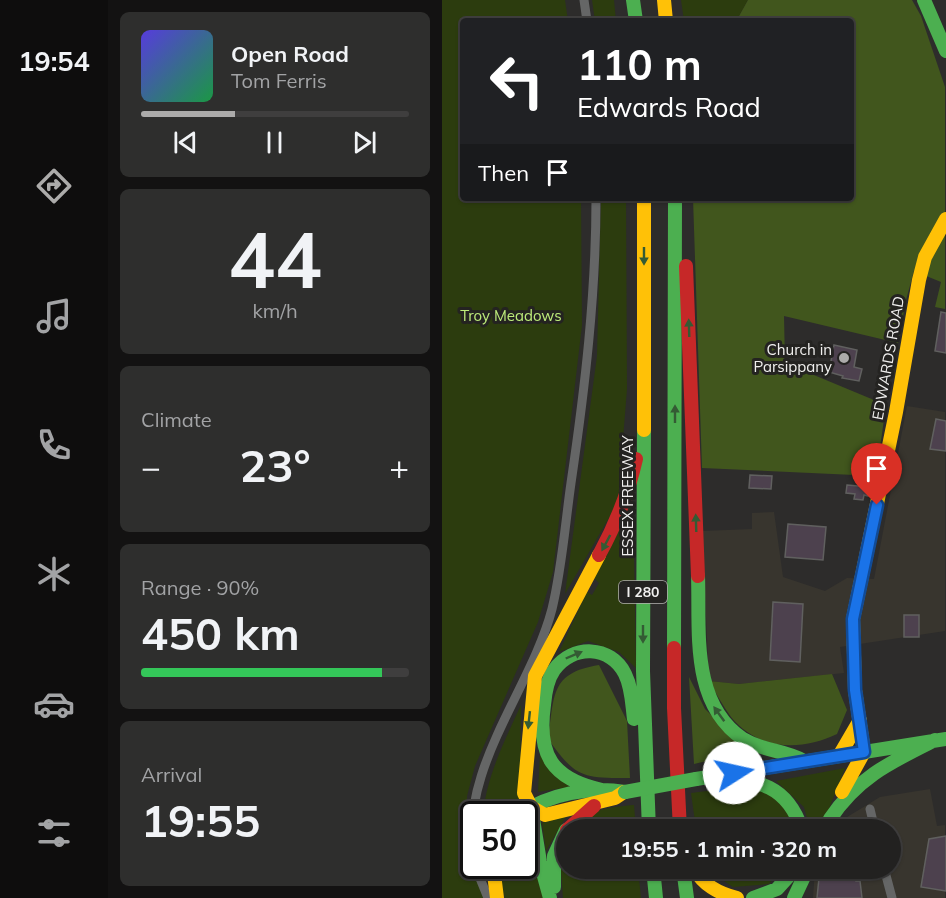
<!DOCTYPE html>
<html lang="en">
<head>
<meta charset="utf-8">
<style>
  :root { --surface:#222120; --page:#2e2e2d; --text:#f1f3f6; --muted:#a2a3a5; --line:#3f3e3e; --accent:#acabaa }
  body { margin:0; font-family:Mulish,sans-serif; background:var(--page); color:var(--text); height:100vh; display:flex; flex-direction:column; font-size:22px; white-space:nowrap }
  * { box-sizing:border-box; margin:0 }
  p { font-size:20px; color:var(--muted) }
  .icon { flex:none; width:33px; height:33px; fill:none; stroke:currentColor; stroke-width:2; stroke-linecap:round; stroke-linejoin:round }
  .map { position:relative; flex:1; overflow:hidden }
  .details { display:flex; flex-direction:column; gap:12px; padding:12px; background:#131212; width:334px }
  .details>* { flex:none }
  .top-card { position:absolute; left:18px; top:18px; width:394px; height:183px; border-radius:6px; box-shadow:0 2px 4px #0004,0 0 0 2px var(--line); background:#202124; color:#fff; overflow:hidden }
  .speed { position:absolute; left:18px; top:801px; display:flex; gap:12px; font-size:30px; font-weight:700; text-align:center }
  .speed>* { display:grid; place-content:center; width:78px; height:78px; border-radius:50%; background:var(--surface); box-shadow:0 2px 4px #0004,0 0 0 2px var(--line); line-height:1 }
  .speed .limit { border:3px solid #111; border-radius:9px; background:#fff; color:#111 }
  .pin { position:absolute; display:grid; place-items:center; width:51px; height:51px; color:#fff; margin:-62px -26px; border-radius:50% 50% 50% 0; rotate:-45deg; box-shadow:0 0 6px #0007 }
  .pin .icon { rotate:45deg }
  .me { position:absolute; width:66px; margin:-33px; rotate:80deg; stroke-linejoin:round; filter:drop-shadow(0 0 4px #0008) }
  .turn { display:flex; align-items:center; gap:21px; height:126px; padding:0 18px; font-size:27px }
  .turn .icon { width:78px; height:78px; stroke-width:2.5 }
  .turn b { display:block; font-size:42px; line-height:51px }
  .then { display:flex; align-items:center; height:57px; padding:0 18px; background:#0003; gap:12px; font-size:22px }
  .big { font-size:45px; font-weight:700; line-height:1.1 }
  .details .card { flex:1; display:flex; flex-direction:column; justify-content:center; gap:9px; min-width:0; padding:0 21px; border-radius:9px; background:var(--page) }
  .details .dial { align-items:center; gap:0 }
  .dial b { font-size:78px; line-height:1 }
  .song { display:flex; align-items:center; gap:18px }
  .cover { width:72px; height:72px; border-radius:9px; background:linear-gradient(135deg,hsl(250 70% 55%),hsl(140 70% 35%)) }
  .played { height:6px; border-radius:3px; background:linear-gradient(90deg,var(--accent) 35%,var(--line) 35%) }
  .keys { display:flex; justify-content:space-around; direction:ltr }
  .heat { display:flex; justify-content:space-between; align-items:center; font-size:33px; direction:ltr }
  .charge { height:9px; border-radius:4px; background:linear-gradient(90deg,#34c759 90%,var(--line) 0) }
  .trip { position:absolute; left:114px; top:819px; width:345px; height:60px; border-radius:30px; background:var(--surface); box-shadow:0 2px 4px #0004,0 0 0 2px var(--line); font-weight:700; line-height:60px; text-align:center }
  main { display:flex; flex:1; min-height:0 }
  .tab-bar { display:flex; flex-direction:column; width:108px; justify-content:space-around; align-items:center; background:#0e0d0d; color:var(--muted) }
  .tab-bar .icon { width:42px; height:42px }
  .tab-bar .selected { color:var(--accent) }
  .tab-bar b { font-size:27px; color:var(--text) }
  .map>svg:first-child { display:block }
</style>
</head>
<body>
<main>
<nav class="tab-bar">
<b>19:54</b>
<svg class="icon selected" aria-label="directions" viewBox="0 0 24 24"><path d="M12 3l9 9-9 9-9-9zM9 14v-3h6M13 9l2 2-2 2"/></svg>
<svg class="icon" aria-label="music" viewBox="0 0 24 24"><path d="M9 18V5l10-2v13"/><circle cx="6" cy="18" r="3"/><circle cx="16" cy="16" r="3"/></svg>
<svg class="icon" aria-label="phone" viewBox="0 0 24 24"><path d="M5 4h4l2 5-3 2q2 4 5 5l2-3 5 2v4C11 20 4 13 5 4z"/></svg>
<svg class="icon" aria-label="climate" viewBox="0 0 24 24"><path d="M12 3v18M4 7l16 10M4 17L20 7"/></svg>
<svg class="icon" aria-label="car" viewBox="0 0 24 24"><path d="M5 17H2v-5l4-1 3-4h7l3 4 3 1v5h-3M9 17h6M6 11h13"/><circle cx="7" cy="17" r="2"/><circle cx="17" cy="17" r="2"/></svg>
<svg class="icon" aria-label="filters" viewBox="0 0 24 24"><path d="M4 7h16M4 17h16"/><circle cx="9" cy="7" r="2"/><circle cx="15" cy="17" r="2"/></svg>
</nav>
<section class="details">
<div class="card">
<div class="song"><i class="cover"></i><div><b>Open Road</b><p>Tom Ferris</p></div></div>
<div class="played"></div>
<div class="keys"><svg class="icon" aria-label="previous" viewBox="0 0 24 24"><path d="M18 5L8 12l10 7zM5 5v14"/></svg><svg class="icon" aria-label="pause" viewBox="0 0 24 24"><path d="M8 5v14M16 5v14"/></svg><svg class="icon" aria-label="next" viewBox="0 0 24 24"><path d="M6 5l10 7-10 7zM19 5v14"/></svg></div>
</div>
<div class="card dial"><b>44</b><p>km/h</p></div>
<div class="card"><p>Climate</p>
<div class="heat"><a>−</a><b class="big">23°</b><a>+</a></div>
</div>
<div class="card"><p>Range · 90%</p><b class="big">450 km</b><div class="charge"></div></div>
<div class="card"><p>Arrival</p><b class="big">19:55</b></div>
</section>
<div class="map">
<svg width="504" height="898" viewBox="0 0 504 898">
  <rect width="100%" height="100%" fill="#2d2c2b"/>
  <!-- built -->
  <path fill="#38352e" d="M465 406 503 412V631L398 647 402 673 297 684 267 681 260 531 310 529V513L332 512 341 577 383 591 405 578 432 579Z
    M488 789 495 826 503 825V898H371L373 869 448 868V830L390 829 392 825 438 797Z"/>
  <!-- green -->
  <path fill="#2c3c0e" d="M0 0H123L126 21H21V198H139L140 325 111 572 96 622 33 766 25 796V856L44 898H0Z
    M150 0H172L174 21H153Z
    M239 0H306L296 18 242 21Z
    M159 198H184L185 389 176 502 123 594 155 356Z
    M188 507 192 554 194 668 177 652 146 641 117 652 145 592 150 595 157 583 152 578Z
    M79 705 78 798 66 814H41C45 775 63 740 79 705Z
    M98 753 127 787 96 792Z
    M403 768 379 829H368L362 807 334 781Z
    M288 788 322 790 346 810 350 829H254L249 793Z
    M192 805 194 829 133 830C144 808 171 807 192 805Z
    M126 813 104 851 100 823Z
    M87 817 92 867 102 898H63L57 880 59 866H82L83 820Z
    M124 845V868L196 869 199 898H121L118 858Z
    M264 869H339L327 884 291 887Z"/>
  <!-- forest -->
  <path fill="#41561d" d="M306 0H470L479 16 503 87V309L493 307 499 282 472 271 464 300 456 343 342 316 343 363 444 405 434 476 260 468 251 198H410V21H278L296 18Z
    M157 665 185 721 188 778C140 778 134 778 106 739 113 696 107 673 157 665Z
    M390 674 405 710 395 734C359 751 317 751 289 717 281 706 274 693 267 681L297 684Z
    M247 677 263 709 307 751 252 764Z"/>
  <!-- building -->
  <path fill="#4d414e" stroke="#60605f" stroke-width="1.5" d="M499 312 504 313V353L493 351Z
    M392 345 415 350 412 367 420 369 417 381 400 378 401 376 387 372Z
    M494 419 504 421V451L488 449Z
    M308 475 330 476 329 489 307 488Z
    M405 485 427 487 426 496 422 495 421 500 412 499 413 494 404 493Z
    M346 524 384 527 381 560 343 557Z
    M331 602 361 604 358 662 328 660Z
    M462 615H477V637H462Z
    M504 836V891L479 887 487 839Z
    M378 868H415L414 881H418L420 898H375Z"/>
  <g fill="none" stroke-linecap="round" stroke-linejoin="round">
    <!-- street -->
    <path stroke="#656666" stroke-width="9" d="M142 0 145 21
      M428 809 433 830
      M32 858C16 770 89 690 110 609 120 568 123 525 129 483 143 388 154 294 154 198
      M33 866 46 898
      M442 868 450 898"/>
    <!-- fast -->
    <path stroke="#4caf50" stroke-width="14" d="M191 0 194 21
      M482 0 504 51
      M202 430 201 671 207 830
      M256 576C258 631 248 703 301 739 320 751 343 750 362 761
      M232 648 233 198
      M273 776C316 781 345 784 360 830
      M254 779 504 739
      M160 790C110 779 95 755 102 705 103 693 105 680 112 670 130 644 169 645 183 674 190 688 190 704 192 719
      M89 807 98 862 108 898
      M77 814C108 794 147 786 183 792
      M388 819C416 777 449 762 493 740
      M211 868 214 898
      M241 868 245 898
      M112 887V856L124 830
      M311 898 335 889 354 868
      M352 898 366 868"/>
    <!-- slow -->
    <path stroke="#ffc107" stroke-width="14" d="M222 0 224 21
      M202 430V198
      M422 752 413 690 411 619 454 412 477 280 483 257 504 219
      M397 756 418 720
      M400 792 422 752
      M89 807 103 815 173 798 182 792
      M89 807 82 793 93 676 157 555
      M51 866 55 898
      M252 868C261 885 276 893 295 898"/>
    <!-- jam -->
    <path stroke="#c62828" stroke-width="14" d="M244 266 256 576
      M157 555C174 524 186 494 194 459
      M232 648V708L238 830
      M125 830 152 806"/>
    <!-- fast-bridge -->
    <path stroke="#4caf50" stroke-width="14" d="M183 792 254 779"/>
  </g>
  <!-- one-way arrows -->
  <defs><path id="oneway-solid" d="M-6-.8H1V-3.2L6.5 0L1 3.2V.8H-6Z" transform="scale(1.5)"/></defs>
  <g fill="#345b34">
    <use href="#oneway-solid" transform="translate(202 256) rotate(90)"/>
    <use href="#oneway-solid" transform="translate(247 328) rotate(-92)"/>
    <use href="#oneway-solid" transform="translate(233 414) rotate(-90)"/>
    <use href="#oneway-solid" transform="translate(254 523) rotate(-92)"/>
    <use href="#oneway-solid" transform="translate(164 543) rotate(118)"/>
    <use href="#oneway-solid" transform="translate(201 634) rotate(90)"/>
    <use href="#oneway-solid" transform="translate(132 655) rotate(-23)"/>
    <use href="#oneway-solid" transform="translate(277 714) rotate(-126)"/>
    <use href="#oneway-solid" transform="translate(87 720) rotate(96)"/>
  </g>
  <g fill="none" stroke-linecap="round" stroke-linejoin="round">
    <defs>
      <path id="route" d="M292 773 422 752 413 690 411 619 435 505"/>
    </defs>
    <!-- route casing -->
    <use href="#route" stroke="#114b97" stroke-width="15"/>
    <!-- route -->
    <use href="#route" stroke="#1a73e8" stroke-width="10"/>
  </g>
  <!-- markers -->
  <circle fill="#acabaa" stroke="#242321" stroke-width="2" cx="402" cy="358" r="6"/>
  <g text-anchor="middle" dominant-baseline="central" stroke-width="6" stroke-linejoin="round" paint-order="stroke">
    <!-- shield labels -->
    <rect fill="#242321" stroke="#b4b2b1" stroke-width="1.5" x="177" y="581" width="48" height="22" rx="4.5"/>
    <g font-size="14" font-weight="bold" fill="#f1f0ef">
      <text x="201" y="592">I 280</text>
    </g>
    <!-- park labels -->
    <g font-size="15" fill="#bdeb7a" stroke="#242321">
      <text x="69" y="315">Troy Meadows</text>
    </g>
    <!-- poi labels -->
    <g font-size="15" fill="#f1f0ef" stroke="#242321" text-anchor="end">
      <text x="390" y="349">Church in<tspan x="390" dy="17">Parsippany</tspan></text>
    </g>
    <!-- street labels -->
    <g font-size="15" fill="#f1f0ef" stroke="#242321">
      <text transform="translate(446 358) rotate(-80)">EDWARDS ROAD</text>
      <text transform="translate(185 496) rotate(-90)">ESSEX FREEWAY</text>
    </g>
  </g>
</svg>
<div class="speed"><div class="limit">50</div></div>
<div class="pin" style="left:435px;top:505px;background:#d93025"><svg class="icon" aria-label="arrive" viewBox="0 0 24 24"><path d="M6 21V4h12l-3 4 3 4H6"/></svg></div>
<svg class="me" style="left:292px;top:773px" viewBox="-20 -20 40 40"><circle r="19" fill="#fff"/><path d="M0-13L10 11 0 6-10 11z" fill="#1a73e8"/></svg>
<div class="trip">19:55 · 1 min · 320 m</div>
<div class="top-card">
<div class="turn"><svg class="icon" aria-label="left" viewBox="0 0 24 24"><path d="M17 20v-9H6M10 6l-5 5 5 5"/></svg><div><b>110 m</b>Edwards Road</div></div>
<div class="then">Then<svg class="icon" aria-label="arrive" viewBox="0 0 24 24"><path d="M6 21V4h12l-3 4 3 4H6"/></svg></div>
</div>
</div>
</main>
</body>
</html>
